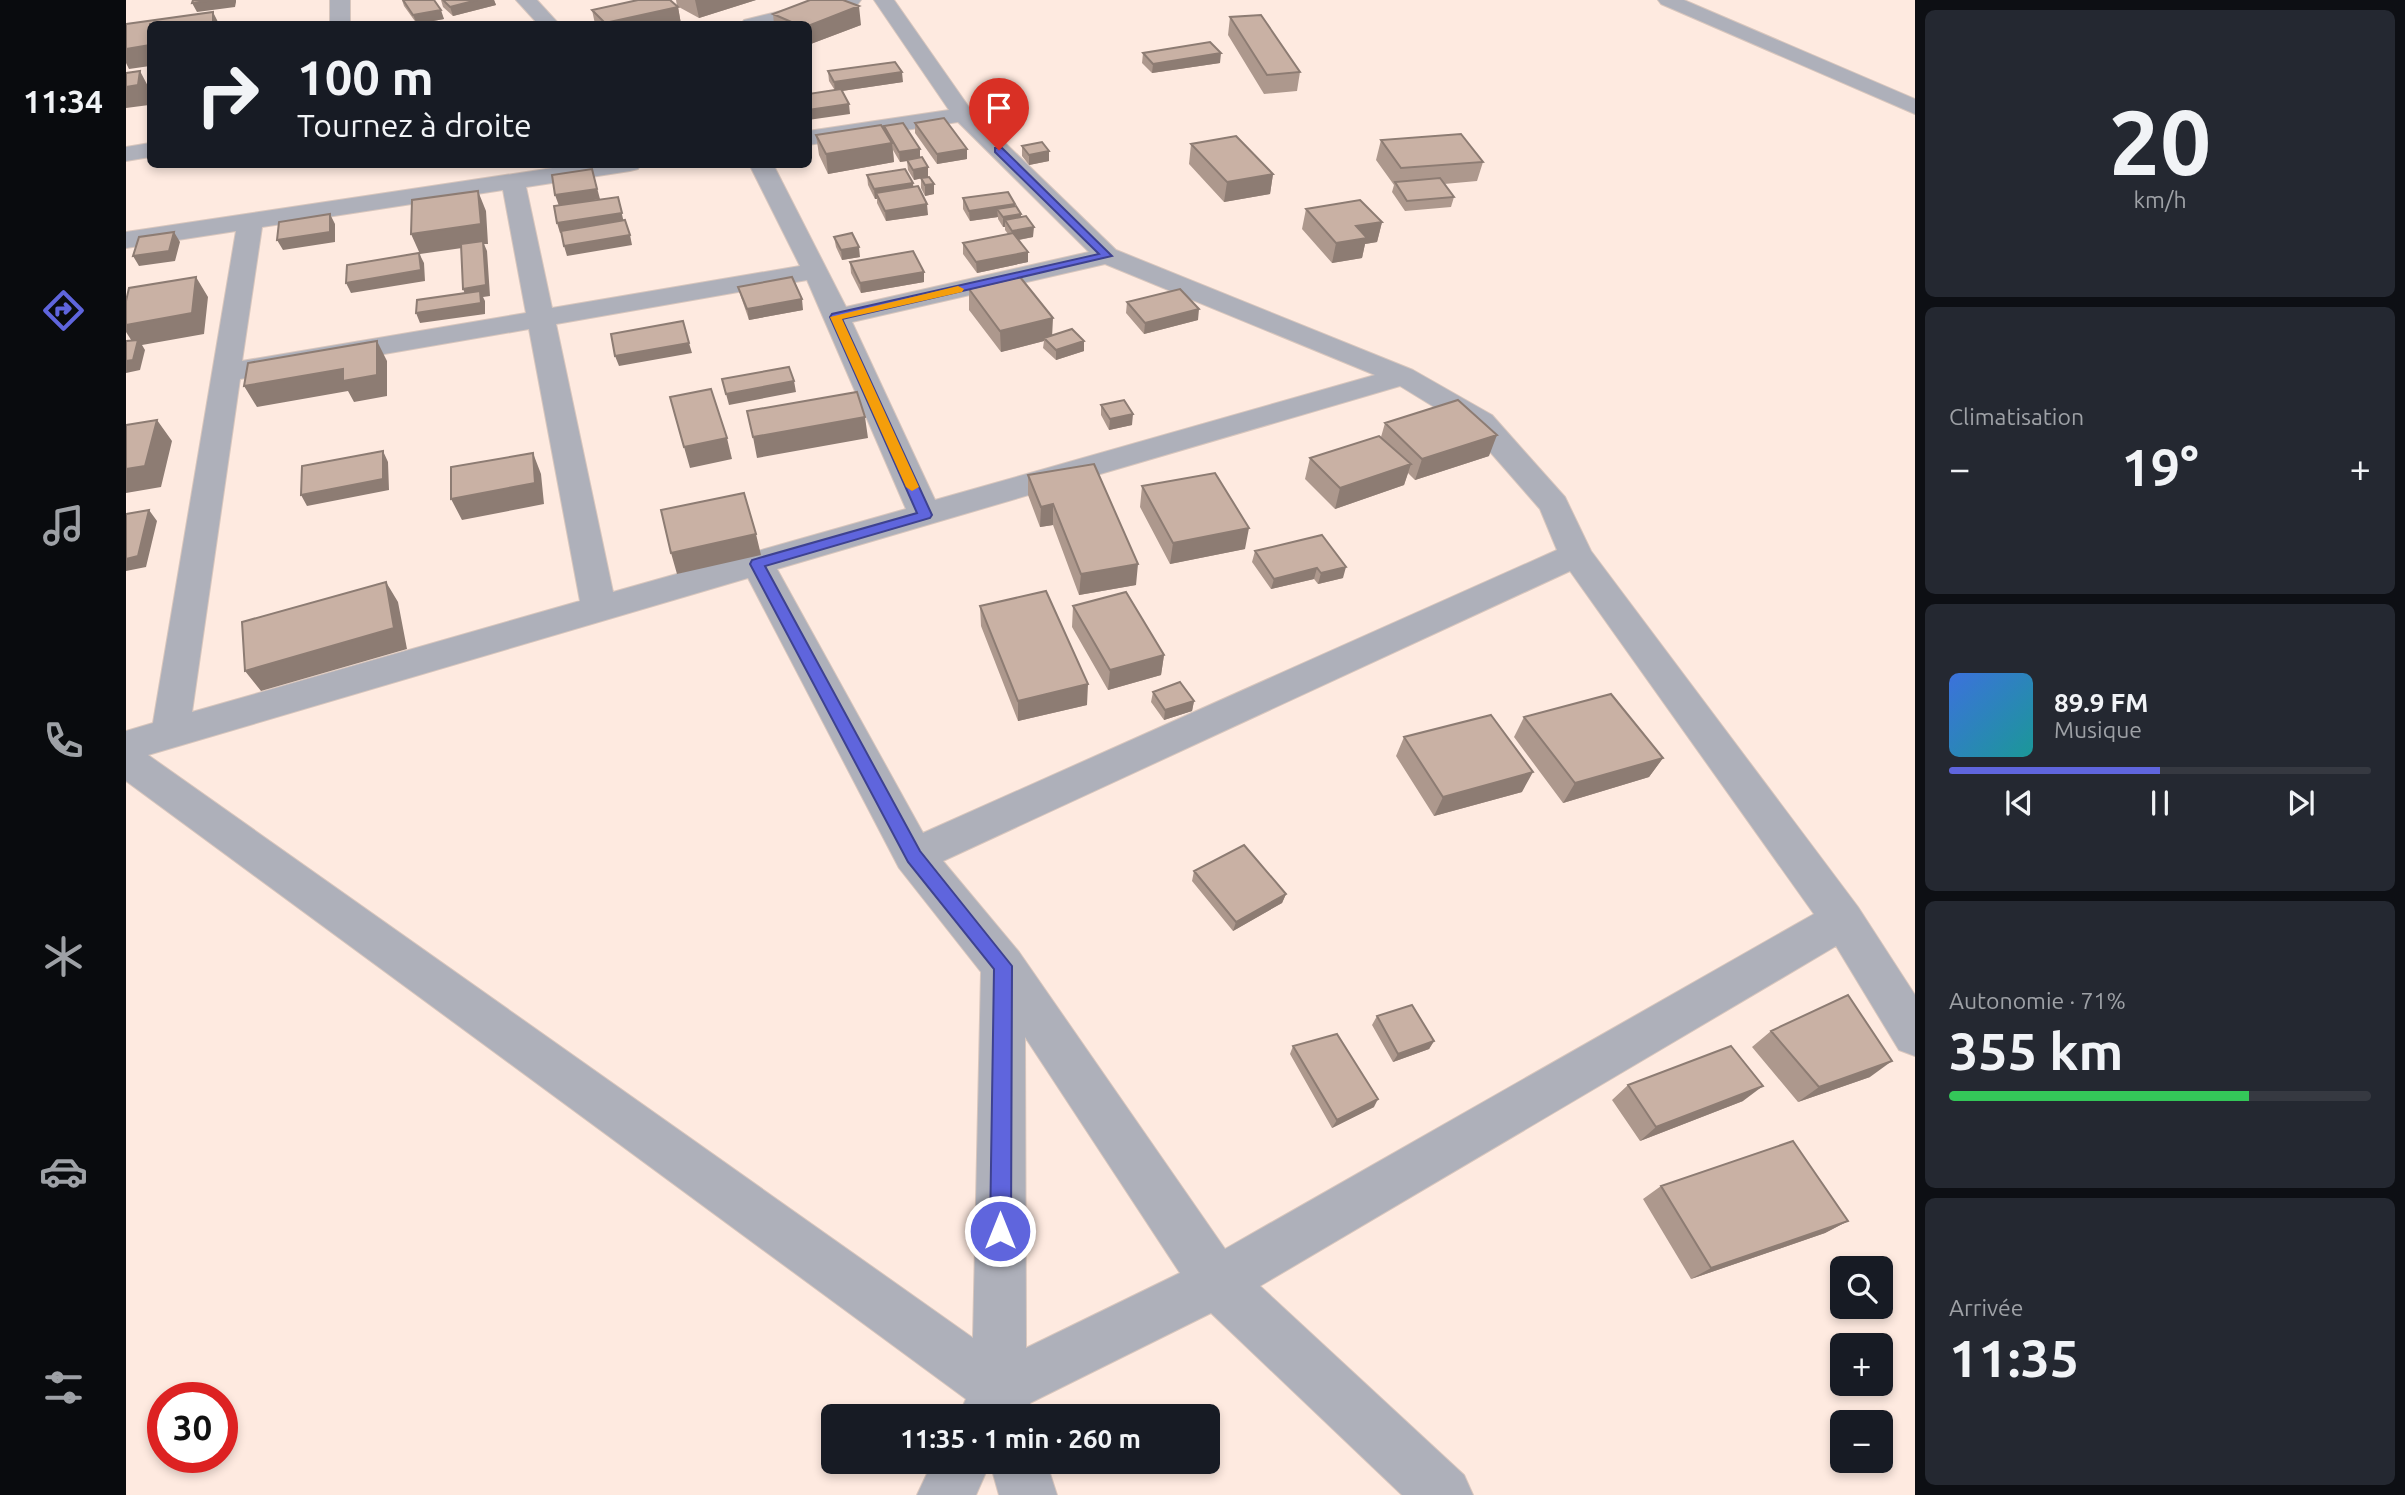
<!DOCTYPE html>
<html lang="fr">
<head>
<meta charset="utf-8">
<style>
  :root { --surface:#171b24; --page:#242831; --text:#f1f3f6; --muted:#9ea1a6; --line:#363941; --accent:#5f65dd }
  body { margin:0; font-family:Ubuntu,sans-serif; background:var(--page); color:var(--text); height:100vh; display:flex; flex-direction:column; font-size:26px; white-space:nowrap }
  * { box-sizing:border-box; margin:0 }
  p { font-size:23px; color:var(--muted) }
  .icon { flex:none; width:38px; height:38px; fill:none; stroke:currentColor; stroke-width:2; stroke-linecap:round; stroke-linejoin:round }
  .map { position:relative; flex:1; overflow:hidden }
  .side { display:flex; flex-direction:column; gap:10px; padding:10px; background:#0d0f14; width:490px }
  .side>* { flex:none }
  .top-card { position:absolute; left:21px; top:21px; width:665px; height:147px; border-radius:10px; box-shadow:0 4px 10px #0003; background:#171b24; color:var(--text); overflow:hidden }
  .buttons { position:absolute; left:1704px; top:1256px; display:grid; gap:14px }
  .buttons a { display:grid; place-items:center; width:63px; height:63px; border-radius:10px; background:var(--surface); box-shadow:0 4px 10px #0003; font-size:35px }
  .speed { position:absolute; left:21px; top:1382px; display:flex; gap:14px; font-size:35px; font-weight:700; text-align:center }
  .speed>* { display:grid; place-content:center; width:91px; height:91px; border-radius:50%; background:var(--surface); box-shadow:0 4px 10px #0003; line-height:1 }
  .speed .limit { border:10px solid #d22; background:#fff; color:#111 }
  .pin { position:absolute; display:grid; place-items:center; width:60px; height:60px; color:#fff; margin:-72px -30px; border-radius:50% 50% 50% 0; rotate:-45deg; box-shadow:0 0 7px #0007 }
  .pin .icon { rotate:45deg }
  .me { position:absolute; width:77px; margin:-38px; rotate:0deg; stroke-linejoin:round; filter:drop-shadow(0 0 5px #0008) }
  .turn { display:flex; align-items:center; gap:24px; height:147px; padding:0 35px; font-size:32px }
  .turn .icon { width:91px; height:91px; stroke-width:2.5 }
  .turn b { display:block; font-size:49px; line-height:60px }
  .big { font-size:52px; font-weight:700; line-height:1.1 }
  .side .tile { flex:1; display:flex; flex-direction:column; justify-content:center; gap:10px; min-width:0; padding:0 24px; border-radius:10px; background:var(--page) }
  .side .dial { align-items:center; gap:0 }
  .dial b { font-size:91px; line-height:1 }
  .song { display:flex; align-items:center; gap:21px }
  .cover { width:84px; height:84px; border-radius:10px; background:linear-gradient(135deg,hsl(220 70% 55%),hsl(180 70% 35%)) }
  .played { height:7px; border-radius:4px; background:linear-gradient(90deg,var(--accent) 50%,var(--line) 50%) }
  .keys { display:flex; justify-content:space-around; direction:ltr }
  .heat { display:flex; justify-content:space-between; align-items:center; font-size:38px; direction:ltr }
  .charge { height:10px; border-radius:5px; background:linear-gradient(90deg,#34c759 71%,var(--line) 0) }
  .trip { position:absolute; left:695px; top:1404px; width:399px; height:70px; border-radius:10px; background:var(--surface); box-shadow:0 4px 10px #0003; font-weight:700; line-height:70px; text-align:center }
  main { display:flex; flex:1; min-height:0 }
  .tabs { display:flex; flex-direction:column; width:126px; justify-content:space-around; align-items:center; background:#090b0e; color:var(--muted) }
  .tabs .icon { width:49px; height:49px }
  .tabs .active { color:var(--accent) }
  .tabs b { font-size:32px; color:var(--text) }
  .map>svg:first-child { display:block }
</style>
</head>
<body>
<main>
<nav class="tabs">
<b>11:34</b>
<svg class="icon active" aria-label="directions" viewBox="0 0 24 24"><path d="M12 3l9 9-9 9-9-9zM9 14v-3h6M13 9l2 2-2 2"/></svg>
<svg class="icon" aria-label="music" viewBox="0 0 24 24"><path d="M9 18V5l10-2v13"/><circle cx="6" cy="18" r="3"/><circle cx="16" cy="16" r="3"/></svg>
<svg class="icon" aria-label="phone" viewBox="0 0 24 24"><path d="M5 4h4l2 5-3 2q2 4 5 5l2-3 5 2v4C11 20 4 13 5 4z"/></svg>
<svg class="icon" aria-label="climate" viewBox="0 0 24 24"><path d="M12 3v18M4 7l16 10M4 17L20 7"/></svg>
<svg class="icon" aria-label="car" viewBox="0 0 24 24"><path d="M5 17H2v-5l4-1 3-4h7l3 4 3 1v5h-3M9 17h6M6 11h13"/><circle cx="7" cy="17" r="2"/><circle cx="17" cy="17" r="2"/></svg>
<svg class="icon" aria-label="filters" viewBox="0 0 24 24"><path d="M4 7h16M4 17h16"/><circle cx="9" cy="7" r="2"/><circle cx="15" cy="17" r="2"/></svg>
</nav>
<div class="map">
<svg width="1789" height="1495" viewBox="0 0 1789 1495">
  <rect width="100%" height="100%" fill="#feeae0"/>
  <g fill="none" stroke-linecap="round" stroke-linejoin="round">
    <defs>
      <path id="minor" d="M204 0H224V24H204Z
        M390 0H411L433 24H412Z
        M700 0H735L732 4 648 24H615L618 20Z
        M748 0H768L845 110 990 250 1287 370 1366 415 1439 497 1465 551 1732 907 1789 995V1056L1773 1050 1710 946 1134 1286 1338 1475 1347 1495H1276L1085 1313 904 1403 908 1416H840L836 1408 840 1399 0 781V731L27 723 110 231 0 248V232L453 164H515L512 169 504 171 400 187 426 308 674 266 623 164H647L720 307 963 252 832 122 682 145V131L823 110ZM377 190 400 313 116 361 136 227ZM979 264 1249 375 809 500 726 322ZM681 280 780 509 487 592 430 324ZM403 329 454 601 66 712 114 379ZM1274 386 1344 429 1414 509 1431 550 797 833 651 569ZM1444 571 1688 914 1099 1249 893 952 817 861ZM622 578 773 868 855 972 847 1338 22 755ZM899 1037 1054 1273 900 1348Z
        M1532 0H1558L1789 99V114L1535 4Z
        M24 143V157L0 161V147Z
        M807 1461H920L931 1495H873L864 1463 850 1495H791Z"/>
    </defs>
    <!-- minor casing -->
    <use href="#minor" stroke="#d8c6bd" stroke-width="2"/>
    <!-- minor -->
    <use href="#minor" fill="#aeb0ba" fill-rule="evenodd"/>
  </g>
  <!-- wall -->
  <path fill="#ad988d" d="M276 0H308L318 19 291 24 278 6Z
    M315 0H368L370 5 327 16 317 7Z
    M550 0H630L573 18 551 6Z
    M552 7 555 24H469L466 10Z
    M647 14 735 25 682 45V24H648Z
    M1104 17 1174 72 1171 91 1138 94 1102 35Z
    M1017 53 1094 63 1026 73 1016 63Z
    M702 71 777 82 716 91 724 114 703 81Z
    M789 123 841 159 811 164 789 133Z
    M758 126 794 157 802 167V177L808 194 799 196 795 188V178L788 180 782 170 781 161 774 162 767 150 768 162 702 174 693 155 690 135 758 129Z
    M1255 140 1357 162 1351 181 1318 184 1328 197 1325 207 1279 211 1266 192 1268 185 1250 160Z
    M1065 144 1147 174 1144 194 1098 202 1063 164Z
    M896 146 923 161 903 165 896 156Z
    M741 175 787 187 802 215 760 221 751 203V199H749L742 185Z
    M837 198 889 206 907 237 893 240 902 262 851 273 837 254V243L882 234 879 230V227H877L872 219V217L844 221 837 209Z
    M1180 209 1256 222 1251 242 1239 244 1236 258 1206 263 1176 229Z
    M708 237 734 257 716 260 710 247Z
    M724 262 798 272V282L735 293 725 273Z
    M612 287 677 310 623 320 615 297Z
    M843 289 927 335 958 341V351L930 360 917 348 918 341 875 352 843 310Z
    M1001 302 1072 320 1018 334 1000 313Z
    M975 405 1006 425 983 430 975 415Z
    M1259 423 1363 456 1289 480 1282 473 1278 485 1209 509 1179 479 1184 458 1255 437Z
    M902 475 1010 585 953 595 927 525 914 527 902 495Z
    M1016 486 1119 549 1044 564 1014 507Z
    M1196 535 1217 578 1192 584 1188 579 1145 589 1126 562 1129 551Z
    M854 606 961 705 892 721 855 626Z
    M947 606 1038 655 1035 675 982 690 946 627Z
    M1027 692 1068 701 1066 711 1038 720 1025 702Z
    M1398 717 1537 758 1523 777 1437 803 1388 737Z
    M1278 737 1396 792 1308 816 1270 756Z
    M1068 871 1160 894 1156 903 1107 931 1066 881Z
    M1251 1016 1308 1041 1303 1049 1267 1062 1246 1025Z
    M1645 1031 1744 1077 1672 1102 1626 1047Z
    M1167 1046 1248 1107 1206 1128 1164 1054Z
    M1502 1085 1617 1101 1514 1141 1486 1100Z
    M1535 1186 1722 1221 1699 1233 1565 1279 1517 1199Z"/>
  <!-- shaded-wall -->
  <path fill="#8d7c73" d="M88 0H110V2L109 7 71 12 66 3Z
    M351 0H368L370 5 327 16 324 7Z
    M569 0H630L573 18Z
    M733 6 735 25 682 45V26Z
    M552 7 555 24H479V23Z
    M315 10 318 19 291 24 287 15Z
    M87 12 93 24H87Z
    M24 45V66L3 69 0 63V49Z
    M1095 53 1094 63 1026 73 1027 64Z
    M14 71 24 90 23 105 0 108V87Z
    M776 72 777 82 709 92 708 82Z
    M723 104 724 114 682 120V110Z
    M766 143 768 162 702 174 700 154Z
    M794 149V159L774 162 773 152Z
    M841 149V159L811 164V154Z
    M923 151V161L903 165V155Z
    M802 167V177L788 180 787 170Z
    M466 169 474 199 433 206 429 195Z
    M1147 174 1144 194 1098 202 1101 182Z
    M787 183 788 193H750L751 199H749L748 189Z
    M808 184V194L799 196V185Z
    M352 191 360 211 362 244H358L361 251 364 296 357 297 359 301V314L294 323 290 313 341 299 337 289 357 245 294 254 285 234Z
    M492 197 498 223 434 233 431 223Z
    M801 204 802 215 760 221 759 211Z
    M889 204V214L871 209 872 217 844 221 843 211Z
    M204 214 209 224V242L157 250 151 240Z
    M895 214V224L879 220V227H877V217Z
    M1256 222 1251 242 1239 244 1236 258 1206 263 1210 243 1230 226Z
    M908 227 907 237 886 241V231Z
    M48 232 54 242 49 261 13 266 7 256Z
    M504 235 506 245 441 256 438 246Z
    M733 247 734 257 716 260 715 250Z
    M902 252V262L851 273 850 262Z
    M293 253 298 263 299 281 225 293 220 283Z
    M798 272V282L735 293 734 283Z
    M70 277 82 297 78 334 16 345 19 350 14 370 0 373V361L9 346 0 332V325Z
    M676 299 677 310 623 320 621 309Z
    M1073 309 1072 320 1018 334 1019 323Z
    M927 318 926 338H918V341L875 352 874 331Z
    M251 341 261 361V396L228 402 222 391 131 407 118 386Z
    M958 341V351L930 360V350Z
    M563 343 566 353 493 366 489 356Z
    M668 381 670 392 603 405 600 394Z
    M1007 414 1006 425 983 430 984 419Z
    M739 417 742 438 631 458 627 437Z
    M31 420 46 441 35 487 0 493V469Z
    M1371 435 1363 456 1289 480 1296 459Z
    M601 438 606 459 564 468 558 447Z
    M257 451 262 462 263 490 181 506 175 495Z
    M407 453 415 474 418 504 336 520 325 499Z
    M1285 464 1278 485 1209 509 1214 488Z
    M927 504V525L914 527 915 507Z
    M23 510 31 521 20 567 0 571V559Z
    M1123 528 1119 549 1044 564 1047 543Z
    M630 534 635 555 551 574 545 553Z
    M1012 564 1010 585 953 595 955 574Z
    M1220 567 1217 578 1192 584 1195 573Z
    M1191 568 1188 579 1145 589 1148 579Z
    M260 582 272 602 281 649 135 691 119 671Z
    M1038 655 1035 675 982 690 984 670Z
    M962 684 961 705 892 721V701Z
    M1068 701 1066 711 1038 720 1039 710Z
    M1537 758 1523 777 1437 803 1449 783Z
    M1407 772 1396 792 1308 816 1317 797Z
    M1160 894 1156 903 1107 931 1110 922Z
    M1308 1041 1303 1049 1267 1062 1272 1054Z
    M1766 1061 1744 1077 1672 1102 1693 1087Z
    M1637 1086 1617 1101 1514 1141 1530 1127Z
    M1252 1099 1248 1107 1206 1128 1211 1120Z
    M1722 1221 1699 1233 1565 1279 1585 1268Z"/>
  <!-- building -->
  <path fill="#c9b1a4" stroke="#8d7c73" stroke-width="2" d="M67 0H88L66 3Z
    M277 0H308L315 10 287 15Z
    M317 0H351L324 7Z
    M512 0H544L552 7 479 23 466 10Z
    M684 0H717L733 6 682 26V24H670L647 14Z
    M87 12V24H24V45L0 49V24Z
    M1135 15 1174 72 1141 75 1104 17Z
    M1084 42 1095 53 1027 64 1017 53Z
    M769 62 776 72 708 82 702 71Z
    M14 71 12 85 0 87V73Z
    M715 89 723 104 682 110V94Z
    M818 118 841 149 811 154 789 123Z
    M777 123 794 149 773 152 758 126Z
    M755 125 766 143 700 154 690 135Z
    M1335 134 1357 162 1275 168 1255 140Z
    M1110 136 1147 174 1101 182 1065 144Z
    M916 142 923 151 903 155 896 146Z
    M796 157 802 167 787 170 781 160Z
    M466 169 471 189 429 195 426 175Z
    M779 169 787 183 748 189 741 175Z
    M803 177 808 184 799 185 795 178Z
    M1314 178 1328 197 1281 201 1269 182Z
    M792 186 801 204 759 211 750 193Z
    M352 191 355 224 285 234 286 200Z
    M882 192 889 204 843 211 837 198Z
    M492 197 496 213 431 223 428 206Z
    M1234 200 1256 222 1230 226 1241 238 1210 243 1180 209Z
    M890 206 895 214 877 217 871 209Z
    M204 214V232L151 240 153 222Z
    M900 216 908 227 886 231 879 220Z
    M499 220 504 235 438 246 435 231Z
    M48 232 43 251 7 256 13 237Z
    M726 233 733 247 715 250 708 237Z
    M887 233 902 252 850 262 837 243Z
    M357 241 360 285 337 289 335 244Z
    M787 251 798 272 734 283 724 262Z
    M293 253 295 270 220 283 221 265Z
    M70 277 66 313 0 325V301L3 288Z
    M666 277 676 299 621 309 612 287Z
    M894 277 927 318 874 331 843 289Z
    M1054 289 1073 309 1019 323 1001 302Z
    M354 291 355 303 290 313 291 300Z
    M557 321 563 343 489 356 485 334Z
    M946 329 958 341 930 350 918 338Z
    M12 340 7 360 0 361V341Z
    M251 341V375L217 381V369L118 386 122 363Z
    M663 367 668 381 600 394 596 379Z
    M585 389 601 438 558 447 544 397Z
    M731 392 739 417 627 437 621 411Z
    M998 400 1007 414 984 419 975 405Z
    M1332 400 1371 435 1296 459 1259 423Z
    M31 420 19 466 0 469V425Z
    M1253 436 1285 464 1214 488 1184 458Z
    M257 451V479L175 495 176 466Z
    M407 453 409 483 325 499V467Z
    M968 464 1012 564 955 574 927 504 915 507 902 475Z
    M1089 473 1123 528 1047 543 1016 486Z
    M618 493 630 534 545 553 535 510Z
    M23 510 12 556 0 559V514Z
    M1196 535 1220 567 1195 573 1191 568 1148 579 1129 551Z
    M260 582 268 628 119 671 116 622Z
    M920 591 962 684 892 701 854 606Z
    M1000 592 1038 655 984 670 947 606Z
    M1054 682 1068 701 1039 710 1027 692Z
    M1485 694 1537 758 1449 783 1398 717Z
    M1365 715 1407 772 1317 797 1278 737Z
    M1118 845 1160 894 1110 922 1068 871Z
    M1722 995 1766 1061 1693 1087 1645 1031Z
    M1286 1005 1308 1041 1272 1054 1251 1016Z
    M1211 1034 1252 1099 1211 1120 1167 1046Z
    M1605 1046 1637 1086 1530 1127 1502 1085Z
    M1667 1141 1722 1221 1585 1268 1535 1186Z"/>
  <!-- route -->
  <path fill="#5f65dd" stroke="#3e4290" stroke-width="2" d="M869 148H876L986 256 716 319 806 515 804 518 639 566 794 851 886 966 885 1231 882 1239 874 1242 867 1239 864 1231 868 969 782 862 624 564 626 560 791 513 704 317 706 314 973 254 869 152Z"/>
  <!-- slow -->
  <path fill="#f59e0b" d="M832 286 838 289 836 292 716 319 793 487 786 491 780 487 704 317Z"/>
</svg>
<div class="buttons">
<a><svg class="icon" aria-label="search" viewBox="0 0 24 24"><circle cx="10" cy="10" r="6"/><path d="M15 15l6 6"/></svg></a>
<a>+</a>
<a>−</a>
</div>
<div class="speed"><div class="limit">30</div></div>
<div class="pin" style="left:873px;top:150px;background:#d93025"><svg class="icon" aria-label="arrive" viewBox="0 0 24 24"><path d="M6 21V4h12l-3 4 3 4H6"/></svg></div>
<svg class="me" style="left:874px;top:1231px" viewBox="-20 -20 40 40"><circle r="17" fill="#5f65dd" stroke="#fff" stroke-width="3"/><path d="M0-11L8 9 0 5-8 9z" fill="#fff"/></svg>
<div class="trip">11:35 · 1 min · 260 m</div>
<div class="top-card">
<div class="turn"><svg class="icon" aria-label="right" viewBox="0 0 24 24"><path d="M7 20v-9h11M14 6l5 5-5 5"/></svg><div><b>100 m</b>Tournez à droite</div></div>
</div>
</div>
<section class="side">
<div class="tile dial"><b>20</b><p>km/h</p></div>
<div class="tile"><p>Climatisation</p>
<div class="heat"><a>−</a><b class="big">19°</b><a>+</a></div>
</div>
<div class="tile">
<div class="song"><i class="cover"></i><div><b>89.9 FM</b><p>Musique</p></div></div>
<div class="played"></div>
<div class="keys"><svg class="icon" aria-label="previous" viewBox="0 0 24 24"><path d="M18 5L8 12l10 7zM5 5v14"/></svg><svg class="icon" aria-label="pause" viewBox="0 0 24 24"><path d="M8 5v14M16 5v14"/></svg><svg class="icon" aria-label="next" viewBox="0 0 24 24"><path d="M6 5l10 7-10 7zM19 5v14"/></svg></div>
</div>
<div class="tile"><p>Autonomie · 71%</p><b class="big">355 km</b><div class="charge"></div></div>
<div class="tile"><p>Arrivée</p><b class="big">11:35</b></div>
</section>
</main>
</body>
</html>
